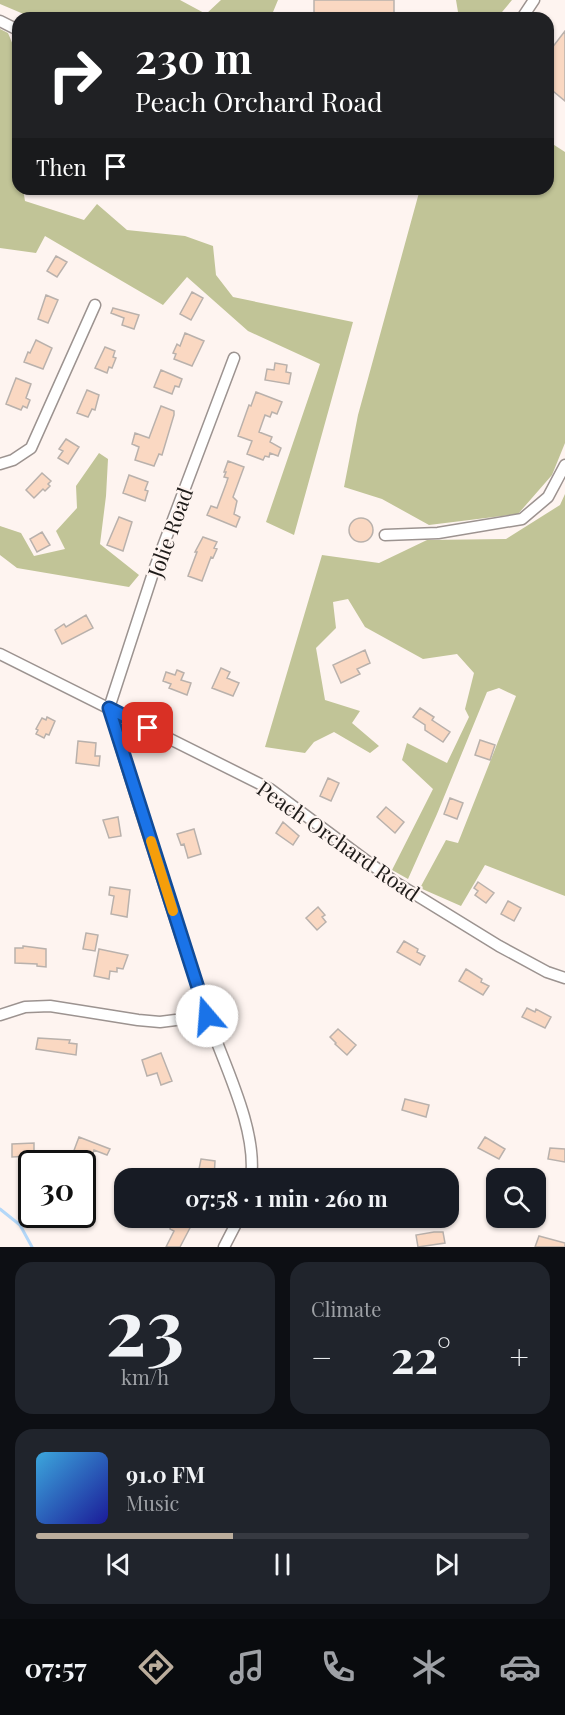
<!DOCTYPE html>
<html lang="en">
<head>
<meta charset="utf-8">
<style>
  :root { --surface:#171b24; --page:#20242c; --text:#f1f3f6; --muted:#9ea1a6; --line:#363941; --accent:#bbad9c }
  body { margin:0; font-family:"Playfair Display",serif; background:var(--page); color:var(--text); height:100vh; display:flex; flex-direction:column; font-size:22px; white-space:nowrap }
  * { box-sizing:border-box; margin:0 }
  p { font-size:20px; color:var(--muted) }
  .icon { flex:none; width:33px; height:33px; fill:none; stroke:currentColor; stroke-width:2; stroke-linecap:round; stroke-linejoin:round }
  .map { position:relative; height:1247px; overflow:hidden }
  .sheet { display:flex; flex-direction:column; gap:15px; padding:15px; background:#0d0f14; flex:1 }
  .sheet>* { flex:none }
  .hud { position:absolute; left:12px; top:12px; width:542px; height:183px; border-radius:18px; box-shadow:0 2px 4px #0004; background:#202124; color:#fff; overflow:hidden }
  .buttons { position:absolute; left:486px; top:1168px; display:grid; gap:12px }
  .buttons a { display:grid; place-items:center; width:60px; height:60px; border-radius:12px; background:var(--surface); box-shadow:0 2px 4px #0004; font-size:30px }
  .speed { position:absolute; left:18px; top:1150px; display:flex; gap:12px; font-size:30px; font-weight:700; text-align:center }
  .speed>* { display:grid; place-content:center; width:78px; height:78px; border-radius:50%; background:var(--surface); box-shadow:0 2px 4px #0004; line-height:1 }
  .speed .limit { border:3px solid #111; border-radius:9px; background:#fff; color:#111 }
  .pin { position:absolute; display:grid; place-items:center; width:51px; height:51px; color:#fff; margin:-26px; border-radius:12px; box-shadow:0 3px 9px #0006 }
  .me { position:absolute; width:66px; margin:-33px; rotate:342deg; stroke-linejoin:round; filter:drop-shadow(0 0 4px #0008) }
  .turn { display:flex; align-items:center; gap:21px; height:126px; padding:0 24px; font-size:27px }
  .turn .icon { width:78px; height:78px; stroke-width:2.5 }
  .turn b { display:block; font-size:42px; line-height:51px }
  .then { display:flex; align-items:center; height:57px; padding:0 24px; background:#0003; gap:12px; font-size:22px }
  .big { font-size:45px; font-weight:700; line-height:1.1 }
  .sheet .card { flex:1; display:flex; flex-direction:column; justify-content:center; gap:9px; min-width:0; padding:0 21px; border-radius:18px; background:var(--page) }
  .sheet .dial { align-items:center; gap:0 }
  .dial b { font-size:78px; line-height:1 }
  .song { display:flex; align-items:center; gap:18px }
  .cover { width:72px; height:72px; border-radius:9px; background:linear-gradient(135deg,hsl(200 70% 55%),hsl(240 70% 35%)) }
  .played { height:6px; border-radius:3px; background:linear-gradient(90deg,var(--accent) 40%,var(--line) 40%) }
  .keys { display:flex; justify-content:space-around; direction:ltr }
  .heat { display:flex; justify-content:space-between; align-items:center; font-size:33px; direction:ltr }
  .sheet .tiles { flex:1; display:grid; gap:15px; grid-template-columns:1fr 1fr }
  .card:last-child { grid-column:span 2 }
  .trip { position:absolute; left:114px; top:1168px; width:345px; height:60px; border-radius:18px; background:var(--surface); box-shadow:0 2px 4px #0004; font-weight:700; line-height:60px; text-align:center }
  .tab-bar { display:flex; height:96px; justify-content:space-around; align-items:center; background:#090b0e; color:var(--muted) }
  .tab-bar .icon { width:42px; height:42px }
  .tab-bar .current { color:var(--accent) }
  .tab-bar b { font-size:27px; color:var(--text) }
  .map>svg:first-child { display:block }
</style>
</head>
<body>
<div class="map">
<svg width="565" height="1247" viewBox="0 0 565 1247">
  <rect width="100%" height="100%" fill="#fef4f0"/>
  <!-- forest -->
  <path fill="#c1c497" d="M0 0H180L206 14 221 0H278L273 12 274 18H33L0 4Z
    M456 0H512L497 18H459Z
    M0 29 8 33 18 57V189H23L25 201 84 220 97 204 127 230 185 236 213 246 216 275 233 297 353 322 294 535 266 522 320 364 248 331 187 277 163 305 45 236 36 253 0 248Z
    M548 141 565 152V443L552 475 518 514 429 525 382 499 344 487 358 415 420 189H548Z
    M99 453 108 459 106 496 100 544 139 575 129 587 17 568 0 555V526L21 533 34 556 65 549 56 531 77 508 76 486Z
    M565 494V896L485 865 461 906 420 888 446 840 458 843 516 696 499 688 487 692 437 814 408 879 392 870 433 789 402 760 407 743 447 763 469 717 465 709 474 673 457 654 423 659 365 627 348 599 333 602 336 628 316 648 325 700 360 711 352 723 379 746 370 753 334 732 314 742 305 753 265 747 322 555 379 563 427 540 506 539 560 505Z"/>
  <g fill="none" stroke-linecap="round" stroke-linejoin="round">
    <!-- stream -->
    <path stroke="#b3d7f8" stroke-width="3" d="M0 1209 20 1225 32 1247"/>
  </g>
  <!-- building -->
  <path fill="#fad8c2" stroke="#b9b1ac" stroke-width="1.5" d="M314 0H394V18H314Z
    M565 31V101L548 87V53Z
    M56 256 67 262 57 277 47 271Z
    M192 292 203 298 191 320 180 314Z
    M46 295 58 300 48 323 38 319Z
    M113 308 139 315 134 329 122 325 124 318 111 313Z
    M185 333 204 341 192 366 174 359 176 354 173 353 177 344 180 346Z
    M36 340 52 348 43 369 24 362 28 352 30 353Z
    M105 347 115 351 113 357 116 358 112 368 109 367 107 373 95 368Z
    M275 363 287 365 286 372 291 373 289 384 265 380 267 369 274 370Z
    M161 370 182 379 179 387 175 386 172 394 154 387Z
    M16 378 31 384 26 398 30 400 27 408 23 406 21 410 6 404Z
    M87 390 99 395 95 410 92 409 88 417 77 413Z
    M256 392 282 402 277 414 272 412 270 417 265 415 259 432 272 437 270 442 281 448 278 456 270 453 269 457 265 456 263 460 247 454 252 441 238 436 249 405 251 406Z
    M161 406 174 411V415L162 455 159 454 154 466 135 460 139 447 132 444 135 433 149 438Z
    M66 439 79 447 68 464 58 458 63 451 59 449Z
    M228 461 244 467 233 497 237 501 234 514 240 517 236 527 207 515 211 506 217 508 226 484 228 478 224 477 226 472H224Z
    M42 473 51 481 48 484 50 486 45 491 43 489 34 498 26 490Z
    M129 475 148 482 145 490 148 491 145 501 123 493Z
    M119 517 132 522 123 551 107 545Z
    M349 530a12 12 0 1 1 24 0a12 12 0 1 1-24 0Z
    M42 532 50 545 37 552 30 539Z
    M203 537 217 542 214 548 217 549 213 558 211 557 202 581 188 576 197 552H195Z
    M86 615 93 628 62 644 55 630 64 624 66 627Z
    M365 650 370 663 357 669 360 674 341 683 333 665Z
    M221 668 230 672 227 678 239 683 233 696 212 688Z
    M177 670 184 673 181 680 191 683 187 695 169 688 171 684 163 681 166 672 175 675Z
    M420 708 434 717 432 720 450 732 443 742 425 730V725L413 717Z
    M47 717 55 721 49 735 46 734 44 738 36 734 38 730 36 729 42 718 46 720Z
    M480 740 495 745 490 760 475 755Z
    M78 741 96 743 95 756H100L99 766 76 763Z
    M328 778 339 783 331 801 320 796Z
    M450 798 463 803 457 819 444 814Z
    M386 807 404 822 395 833 377 817Z
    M118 817 121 836 109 838 103 820Z
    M283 822 299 836 293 845 276 833Z
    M194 829 201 854 188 858 184 844 181 845 177 834Z
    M478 882 494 893 486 903 475 895 478 891 474 888Z
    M110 887 130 890 127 917 111 914 114 896 109 895Z
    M508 901 521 908 514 921 501 914Z
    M318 907 325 915 322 917 326 922 317 930 306 918Z
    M86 933 98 935 95 951 83 949Z
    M404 941 418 949 417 952 425 956 420 965 397 952Z
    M23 946 46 949V967L37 966V964L15 963V948H23Z
    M99 949 128 955 123 969 117 968V972L110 971 109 979 94 976Z
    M466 969 482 979 481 982 489 986 483 995 459 981Z
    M527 1008 535 1012 536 1009 551 1017 545 1028 522 1017Z
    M338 1029 356 1045 347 1055 335 1044 336 1043 330 1037Z
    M38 1038 70 1040 69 1043 77 1044 76 1055 36 1049Z
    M161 1053 172 1081 161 1085 157 1073 147 1076 142 1060Z
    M405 1099 429 1105 426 1117 402 1110Z
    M79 1137 110 1149 107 1155 94 1150 91 1159 73 1153Z
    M485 1137 505 1149 499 1159 478 1148Z
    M34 1143V1156L12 1157V1144Z
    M550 1148 565 1149V1162L548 1159Z
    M201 1159 215 1161 214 1179H197Z
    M173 1221 178 1223 179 1221 191 1226 180 1247H166L174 1231 170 1229Z
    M434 1232H443L445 1243 418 1247 416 1235Z
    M539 1236 565 1243V1247H535Z"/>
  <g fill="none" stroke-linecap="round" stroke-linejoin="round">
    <defs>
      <path id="minor" d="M522 18 534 0
        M0 21 18 30
        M0 464 13 460 31 448 95 305
        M385 535 438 533 522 519 548 497 565 465
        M0 654 270 789 395 882 499 946 547 972 565 978
        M109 708C139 810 173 912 206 1013 222 1061 258 1128 251 1179
        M109 708 154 570 234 358
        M0 1015 25 1007 50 1006 138 1020 160 1022 207 1016
        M224 1247 239 1218"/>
    </defs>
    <!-- minor casing -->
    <use href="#minor" stroke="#9c9390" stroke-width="13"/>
    <!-- minor -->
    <use href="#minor" stroke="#fff" stroke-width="10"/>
  </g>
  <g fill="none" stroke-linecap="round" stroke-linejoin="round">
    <defs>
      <path id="route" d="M148 728 109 708 207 1016"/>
    </defs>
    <!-- route casing -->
    <use href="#route" stroke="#114b97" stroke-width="15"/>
    <!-- route -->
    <use href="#route" stroke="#1a73e8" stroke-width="10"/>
    <!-- slow -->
    <path stroke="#f59e0b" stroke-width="10" d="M151 841 173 911"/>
  </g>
  <g text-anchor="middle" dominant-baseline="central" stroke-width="4.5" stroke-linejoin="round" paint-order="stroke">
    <!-- street labels -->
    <g font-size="21" fill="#1e1b19" stroke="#fef4f0">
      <text transform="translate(169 532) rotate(-70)">Jolie Road</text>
      <text transform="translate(339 840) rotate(35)">Peach Orchard Road</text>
    </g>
  </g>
</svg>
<div class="buttons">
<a><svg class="icon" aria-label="search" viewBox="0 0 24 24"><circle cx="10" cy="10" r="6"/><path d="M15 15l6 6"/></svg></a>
</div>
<div class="speed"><div class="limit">30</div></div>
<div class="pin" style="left:148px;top:728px;background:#d93025"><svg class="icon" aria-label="arrive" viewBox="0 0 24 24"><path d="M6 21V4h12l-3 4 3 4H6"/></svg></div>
<svg class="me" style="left:207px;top:1016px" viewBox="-20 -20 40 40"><circle r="19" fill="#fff"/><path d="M0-13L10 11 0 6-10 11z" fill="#1a73e8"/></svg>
<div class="trip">07:58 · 1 min · 260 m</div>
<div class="hud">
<div class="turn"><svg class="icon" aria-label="right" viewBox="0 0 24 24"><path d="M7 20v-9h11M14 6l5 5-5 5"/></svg><div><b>230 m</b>Peach Orchard Road</div></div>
<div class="then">Then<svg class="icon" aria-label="arrive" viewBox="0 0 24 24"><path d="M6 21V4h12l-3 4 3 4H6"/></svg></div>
</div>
</div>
<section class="sheet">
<div class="tiles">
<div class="card dial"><b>23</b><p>km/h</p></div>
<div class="card"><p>Climate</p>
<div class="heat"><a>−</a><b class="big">22°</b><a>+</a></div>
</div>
<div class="card">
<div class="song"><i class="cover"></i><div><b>91.0 FM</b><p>Music</p></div></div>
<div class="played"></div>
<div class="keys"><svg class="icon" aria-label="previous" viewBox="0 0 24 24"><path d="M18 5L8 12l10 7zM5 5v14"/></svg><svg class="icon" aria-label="pause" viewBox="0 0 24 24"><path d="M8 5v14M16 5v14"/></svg><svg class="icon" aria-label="next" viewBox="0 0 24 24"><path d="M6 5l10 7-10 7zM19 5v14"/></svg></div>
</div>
</div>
</section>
<nav class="tab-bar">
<b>07:57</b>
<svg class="icon current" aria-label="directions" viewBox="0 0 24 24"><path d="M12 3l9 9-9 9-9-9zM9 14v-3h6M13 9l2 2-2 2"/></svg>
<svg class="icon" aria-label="music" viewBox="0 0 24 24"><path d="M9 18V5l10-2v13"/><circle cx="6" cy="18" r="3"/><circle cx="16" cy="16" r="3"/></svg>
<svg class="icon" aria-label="phone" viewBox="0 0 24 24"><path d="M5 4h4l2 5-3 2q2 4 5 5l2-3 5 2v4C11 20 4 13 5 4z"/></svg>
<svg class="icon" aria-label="climate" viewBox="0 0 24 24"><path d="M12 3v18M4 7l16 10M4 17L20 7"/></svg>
<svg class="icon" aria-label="car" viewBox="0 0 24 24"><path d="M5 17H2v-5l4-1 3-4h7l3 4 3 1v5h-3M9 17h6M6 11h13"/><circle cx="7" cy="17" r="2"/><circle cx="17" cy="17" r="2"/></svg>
</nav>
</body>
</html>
